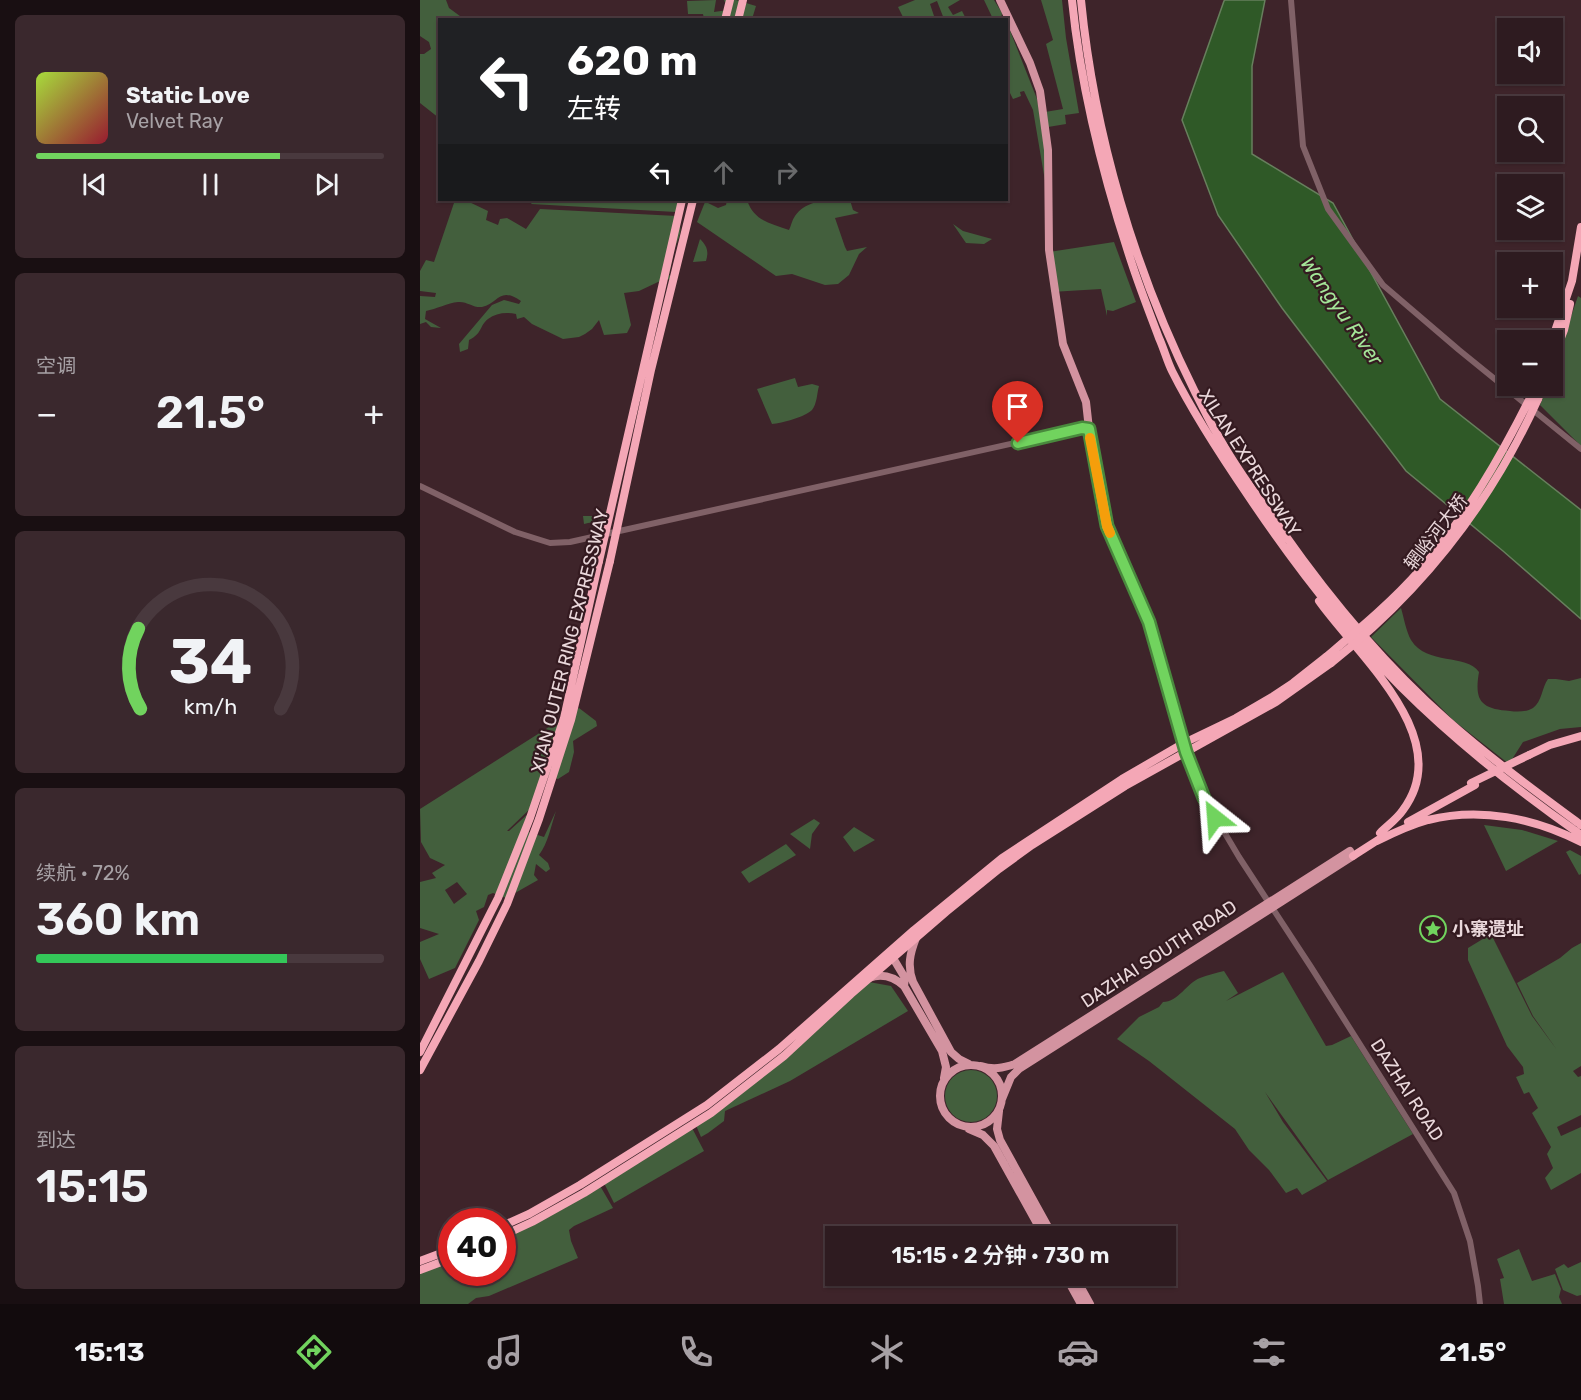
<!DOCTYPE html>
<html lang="zh">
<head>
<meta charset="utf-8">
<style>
  :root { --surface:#2e1b20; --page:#3a282d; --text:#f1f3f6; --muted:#a7a1a5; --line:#49393e; --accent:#71d35e }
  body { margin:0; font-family:Rubik,"Noto Sans SC",sans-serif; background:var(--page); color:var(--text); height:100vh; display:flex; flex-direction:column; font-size:22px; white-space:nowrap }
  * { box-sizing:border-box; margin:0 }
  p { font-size:20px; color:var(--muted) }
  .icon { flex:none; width:33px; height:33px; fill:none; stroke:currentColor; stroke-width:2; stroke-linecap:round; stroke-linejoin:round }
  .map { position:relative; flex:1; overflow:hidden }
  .side { display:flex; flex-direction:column; gap:15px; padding:15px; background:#190f12; width:420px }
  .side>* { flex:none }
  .top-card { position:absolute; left:18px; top:18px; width:570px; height:183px; border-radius:0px; box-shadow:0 2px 4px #0004,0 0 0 2px var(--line); background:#202124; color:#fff; overflow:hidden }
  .fabs { position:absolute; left:1077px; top:18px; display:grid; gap:12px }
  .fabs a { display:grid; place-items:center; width:66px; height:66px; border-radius:0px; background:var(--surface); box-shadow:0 2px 4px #0004,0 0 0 2px var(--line); font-size:30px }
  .speed { position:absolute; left:18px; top:1208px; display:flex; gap:12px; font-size:30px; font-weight:700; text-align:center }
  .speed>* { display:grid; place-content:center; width:78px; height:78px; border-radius:50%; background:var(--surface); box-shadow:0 2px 4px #0004,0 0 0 2px var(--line); line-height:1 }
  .speed .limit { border:9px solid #d22; background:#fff; color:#111 }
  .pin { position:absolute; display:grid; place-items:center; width:51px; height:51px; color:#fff; margin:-62px -26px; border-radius:50% 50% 50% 0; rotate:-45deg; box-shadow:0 0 6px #0007 }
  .pin .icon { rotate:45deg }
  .me { position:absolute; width:66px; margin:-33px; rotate:332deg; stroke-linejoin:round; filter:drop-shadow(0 0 4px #0008) }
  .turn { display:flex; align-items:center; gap:21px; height:126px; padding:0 30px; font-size:27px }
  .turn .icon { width:78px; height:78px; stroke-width:2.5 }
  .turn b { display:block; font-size:42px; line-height:51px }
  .lanes { display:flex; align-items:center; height:57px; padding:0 30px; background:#0003; justify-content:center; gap:30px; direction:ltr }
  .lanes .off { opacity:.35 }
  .big { font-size:45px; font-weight:600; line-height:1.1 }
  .side .card { flex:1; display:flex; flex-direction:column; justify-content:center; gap:9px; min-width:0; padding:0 21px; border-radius:9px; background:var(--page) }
  .side .dial { align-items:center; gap:0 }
  .dial svg { height:156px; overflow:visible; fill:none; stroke:var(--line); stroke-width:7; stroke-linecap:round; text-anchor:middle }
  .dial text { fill:var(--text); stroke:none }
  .song { display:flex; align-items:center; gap:18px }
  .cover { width:72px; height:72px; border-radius:9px; background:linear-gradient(135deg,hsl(80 70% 55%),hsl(350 70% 35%)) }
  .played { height:6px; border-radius:3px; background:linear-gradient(90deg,var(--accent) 70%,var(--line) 70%) }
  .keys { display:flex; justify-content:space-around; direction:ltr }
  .heat { display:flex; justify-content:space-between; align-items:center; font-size:33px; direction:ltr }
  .charge { height:9px; border-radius:4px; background:linear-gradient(90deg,#34c759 72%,var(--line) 0) }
  .trip { position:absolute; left:405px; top:1226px; width:351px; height:60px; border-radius:0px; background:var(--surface); box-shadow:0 2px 4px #0004,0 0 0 2px var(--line); font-weight:600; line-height:60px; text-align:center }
  .tabs { display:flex; height:96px; justify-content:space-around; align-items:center; background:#120b0d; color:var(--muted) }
  .tabs .icon { width:42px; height:42px }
  .tabs .on { color:var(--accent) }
  .tabs b { font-size:27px; color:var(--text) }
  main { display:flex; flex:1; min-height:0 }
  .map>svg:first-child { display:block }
</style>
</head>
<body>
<main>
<section class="side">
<div class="card">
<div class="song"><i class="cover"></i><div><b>Static Love</b><p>Velvet Ray</p></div></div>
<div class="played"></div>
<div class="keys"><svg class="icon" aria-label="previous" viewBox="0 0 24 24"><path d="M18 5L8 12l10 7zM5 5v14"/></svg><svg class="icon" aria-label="pause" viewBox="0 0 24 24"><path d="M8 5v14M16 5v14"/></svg><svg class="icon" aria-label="next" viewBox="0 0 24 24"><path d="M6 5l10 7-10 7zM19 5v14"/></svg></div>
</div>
<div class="card"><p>空调</p>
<div class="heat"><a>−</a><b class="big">21.5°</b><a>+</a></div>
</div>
<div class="card dial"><svg viewBox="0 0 100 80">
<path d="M14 69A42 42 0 1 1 86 69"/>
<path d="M14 69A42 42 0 0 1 13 28" stroke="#71d35e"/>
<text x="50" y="56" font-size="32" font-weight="700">34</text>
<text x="50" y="72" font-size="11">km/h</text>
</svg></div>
<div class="card"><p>续航 · 72%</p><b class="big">360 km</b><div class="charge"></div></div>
<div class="card"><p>到达</p><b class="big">15:15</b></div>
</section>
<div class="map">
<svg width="1161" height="1304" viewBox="0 0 1161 1304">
  <rect width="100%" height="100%" fill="#3e242a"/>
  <!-- green -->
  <path fill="#435f3d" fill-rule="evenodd" d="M0 0H26L29 8 44 19 20 20 19 118 0 103V54H4L11 49 9 42 0 36Z
    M296 0 294 12 308 10 304 0H316L336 6 332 19H292V17L284 19 283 14H268L267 1Z
    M495 0H540L528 7 533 15 542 11 546 19H524L517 1 510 4 515 19H484L478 7Z
    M564 0H574L582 13 581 19H573Z
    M621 0H642L646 38 659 113 645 115 646 124 628 127 625 112 643 109 626 44 633 40Z
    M587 23 617 99 625 142V181L613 110 604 91 600 92 601 96 593 99 587 87V68L588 67 586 63Z
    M35 200H45L68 211 66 220 78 225 80 219 87 218 106 229 120 209 257 216C264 233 259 235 254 250 252 258 251 267 249 275L254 278 238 282 219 291 204 293 211 325 207 333 184 335 179 320 172 329 165 334 159 337 143 339 112 324 104 317 97 319 96 314C86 312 76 313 68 319 59 326 63 333 49 340L48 349 40 352 39 344 72 305 84 300 99 304 101 301C79 286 79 303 62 307 53 308 47 301 38 302 28 303 16 309 6 311L5 319 21 328 11 327 6 322 0 324V296L15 297 16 293 0 291V271L6 260 14 262Z
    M114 200H260L256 212 111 204Z
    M282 200 298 208 306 205 307 200H327C334 221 350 223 369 230 371 226 372 220 375 216 386 199 412 199 430 200L433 210 439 213 415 218 425 247 427 251 447 247 439 254 429 275 418 284 405 285 372 274 356 276 277 222 285 202Z
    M533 224 543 231 572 239 564 244 546 243Z
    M280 239C287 246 289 251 286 261L273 262Z
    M694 242 716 302 693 311 687 310V316L681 289 631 292 629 252Z
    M1158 296 1161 298V446L1120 405 1127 386H1132L1133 370Z
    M375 378 378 387 392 384 399 386C397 393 397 404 392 410 385 417 362 423 352 424L337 389Z
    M186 511 191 533 181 535 182 528C177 522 172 522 164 524L163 516H183Z
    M981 608C984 618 986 631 991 640 1007 666 1046 653 1059 672 1054 701 1061 709 1090 711 1097 712 1107 712 1113 708 1122 702 1122 687 1128 679H1136L1149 681 1161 678V727L1140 729 1103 742 1089 764 1033 720 951 637Z
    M159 708 176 721 177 726 153 741 154 752 149 772 138 779 123 775 113 806 87 831H89L110 812 105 831 124 837 136 811C131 826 128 843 119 855L128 863 130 869 126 872 116 864 114 875 118 880 86 898 73 893 68 895 64 907 56 911 59 920 35 968 9 979 0 959V942L19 934 0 928V882L16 878 12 873 25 865 10 858 1 842 0 809ZM37 882 47 894 34 904 25 890Z
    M394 819 400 823 392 834 390 849 370 834Z
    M1064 825 1102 830 1138 841 1086 871Z
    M434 827 455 840 434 852 423 837Z
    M366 844 376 855 329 883 321 872Z
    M1150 850 1161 856V874L1159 875 1146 852Z
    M1071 934 1112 1016 1137 1050 1113 1016 1097 983 1140 958 1152 948 1161 943V1066L1153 1071 1158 1077 1161 1076V1115L1137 1127 1141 1136 1161 1127V1173L1131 1190 1125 1178 1133 1168 1127 1154 1131 1147 1112 1113 1118 1108 1109 1092 1104 1094 1096 1077 1104 1074 1103 1067 1087 1046 1048 960V948Z
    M804 971 818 993 806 1001 863 972 906 1046 912 1045 931 1036 993 1134 908 1180 845 1092 863 1122 907 1181 882 1195 877 1188 866 1193 849 1170 829 1150 815 1129 729 1061 697 1039 719 1017 739 1007 743 1002C758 1002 767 983 780 978 787 975 796 973 804 971Z
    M449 982 471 986 488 1011 370 1081 305 1111 304 1121 288 1133 281 1137 275 1123Z
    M525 1096a26 26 0 1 1 52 0a26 26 0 1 1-52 0Z
    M271 1126 284 1151 194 1203 183 1181Z
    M179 1184 193 1208 154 1226 149 1230 151 1241 158 1258 69 1296 56 1298 48 1304H0V1268L31 1256 32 1272H82L83 1233Z
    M1099 1249 1112 1281 1135 1274 1141 1289 1139 1297 1142 1304H1084L1080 1279 1084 1278 1077 1259Z
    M1161 1262V1295L1157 1296 1143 1290 1135 1269 1144 1264 1148 1268Z"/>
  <!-- water -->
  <path fill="#2f5927" stroke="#677f5d" stroke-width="1.5" d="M805 0H845L832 66V154L913 203 1020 399 1161 510V619L1083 551 986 471 862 308 798 215 762 120 804 1Z"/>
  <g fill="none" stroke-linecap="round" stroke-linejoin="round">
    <!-- minor -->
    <path stroke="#806167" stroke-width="6" d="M871 0 883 146 908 209 963 285 1039 350 1161 449
      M0 486 95 532 130 543 150 542 662 428 669 429
      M764 743 784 798 819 857 891 967 1034 1193 1050 1241 1058 1286 1060 1304"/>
    <!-- major -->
    <path stroke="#d393a0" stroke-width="8" d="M580 0 610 63 620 91 628 150 629 250 643 344 666 402 669 429 687 526 729 622 764 743
      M496 938C490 953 487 966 493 982L531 1052 539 1059 549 1064
      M470 953 485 978 484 986
      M449 978C462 973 474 977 484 986L522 1051 526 1067 524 1078
      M520 1096a31 31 0 1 1 62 0a31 31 0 1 1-62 0Z
      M561 1066C573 1070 583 1068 595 1064L930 851
      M582 1099 591 1077 599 1069 933 856
      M579 1111 577 1129 580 1140 633 1236
      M549 1129 563 1135 574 1146 624 1236
      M645 1275 661 1304
      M654 1275 670 1304"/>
    <!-- highway -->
    <path stroke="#f4a7b6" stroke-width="8" d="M652 0C661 91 684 180 713 267 721 291 730 314 739 338 744 349 747 361 752 371 774 415 801 456 829 497 874 564 924 629 981 687 1036 742 1097 790 1161 835
      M661 0C674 134 715 272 775 392 782 405 788 419 796 432 815 467 840 500 863 532 910 599 966 666 1027 720 1070 758 1115 791 1161 825
      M305 20 310 0
      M318 20 323 0
      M1132 340 1152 281 1161 227
      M1132 361 1144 330 1150 304
      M1111 396 1115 386
      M1118 399 1123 386
      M899 601C937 655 1037 738 983 810 977 819 968 825 960 833
      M1109 755 1130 745 1161 736
      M988 822 1055 785
      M957 841C973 833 990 825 1008 820 1060 807 1114 818 1161 842
      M933 856 961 838
      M0 1052 78 898 110 818 144 718 179 561
      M0 1070 59 961 87 904 119 819 151 720 190 561
      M82 1226 109 1214 160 1185 287 1105 359 1049 494 930 582 858 702 779 764 743 816 718 852 697 873 683 906 657
      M82 1236 112 1222 164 1193 291 1113 364 1056 431 994 526 912 579 869 612 845 705 786 856 702 911 663
      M0 1261 32 1249
      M0 1270 32 1258"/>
    <!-- highway-bridge -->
    <path stroke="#f4a7b6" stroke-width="8" d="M179 561 262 200
      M190 561 231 370 273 200
      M906 657C938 630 972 602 1000 570 1047 515 1079 460 1111 396
      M911 663C1001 592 1071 503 1118 399
      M1051 783 1109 755"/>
  </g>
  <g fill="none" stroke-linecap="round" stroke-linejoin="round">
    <defs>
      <path id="route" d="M598 443 662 428 669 429 687 526 729 622 766 752 784 798 795 818"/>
    </defs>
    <!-- route casing -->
    <use href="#route" stroke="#49893d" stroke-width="15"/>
    <!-- route -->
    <use href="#route" stroke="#71d35e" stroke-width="10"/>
    <!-- slow -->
    <path stroke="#f59e0b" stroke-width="10" d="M670 438 687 526 690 533"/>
  </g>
  <!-- icons -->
  <defs>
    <symbol id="sight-ring" viewBox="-11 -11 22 22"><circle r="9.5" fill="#341a20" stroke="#71d35e" stroke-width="1.5"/><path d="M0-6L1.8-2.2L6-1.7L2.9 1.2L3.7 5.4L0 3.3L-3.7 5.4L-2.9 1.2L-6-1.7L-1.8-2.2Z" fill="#71d35e"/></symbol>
  </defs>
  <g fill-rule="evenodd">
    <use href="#sight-ring" x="998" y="914" width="30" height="30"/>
  </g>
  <g text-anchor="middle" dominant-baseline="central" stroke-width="4.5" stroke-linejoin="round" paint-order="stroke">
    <!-- street labels -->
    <g font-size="18" fill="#ead8db" stroke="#341a20">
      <text transform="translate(830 463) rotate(57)">XILAN EXPRESSWAY</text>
      <text transform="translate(1016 532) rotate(-52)">辋峪河大桥</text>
      <text transform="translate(150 641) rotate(-76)">XI'AN OUTER RING EXPRESSWAY</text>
      <text transform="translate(739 954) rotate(-33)">DAZHAI SOUTH ROAD</text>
      <text transform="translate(987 1090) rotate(57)">DAZHAI ROAD</text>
    </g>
    <!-- poi labels -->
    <g font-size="18" font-weight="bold" fill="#ead8db" stroke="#341a20" text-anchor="start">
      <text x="1032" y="929">小寨遗址</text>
    </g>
    <!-- water labels -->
    <g font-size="20" font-style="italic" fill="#a4e598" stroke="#341a20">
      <text transform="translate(922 311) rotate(55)">Wangyu River</text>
    </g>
  </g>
</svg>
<div class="fabs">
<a><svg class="icon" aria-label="sound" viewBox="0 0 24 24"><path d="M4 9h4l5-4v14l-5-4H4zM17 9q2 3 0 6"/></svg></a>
<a><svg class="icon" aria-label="search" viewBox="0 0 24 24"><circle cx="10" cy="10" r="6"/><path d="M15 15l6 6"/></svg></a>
<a><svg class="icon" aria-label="layers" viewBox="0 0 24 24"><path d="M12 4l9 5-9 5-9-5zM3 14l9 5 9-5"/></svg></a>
<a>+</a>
<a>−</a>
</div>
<div class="speed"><div class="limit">40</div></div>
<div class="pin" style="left:598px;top:443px;background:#d93025"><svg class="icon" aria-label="arrive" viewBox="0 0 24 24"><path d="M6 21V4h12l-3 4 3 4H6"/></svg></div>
<svg class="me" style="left:795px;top:818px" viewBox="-20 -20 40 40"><path d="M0-17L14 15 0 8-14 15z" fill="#71d35e" stroke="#fff" stroke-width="4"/></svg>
<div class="trip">15:15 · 2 分钟 · 730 m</div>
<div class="top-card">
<div class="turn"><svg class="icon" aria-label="left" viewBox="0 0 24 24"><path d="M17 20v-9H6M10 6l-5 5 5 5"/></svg><div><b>620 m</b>左转</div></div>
<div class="lanes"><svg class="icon" aria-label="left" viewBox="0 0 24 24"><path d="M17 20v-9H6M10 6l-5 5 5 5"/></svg><svg class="icon off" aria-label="ahead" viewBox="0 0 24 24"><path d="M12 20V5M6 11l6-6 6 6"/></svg><svg class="icon off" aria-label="right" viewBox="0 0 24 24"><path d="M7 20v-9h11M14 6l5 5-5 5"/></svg></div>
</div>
</div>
</main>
<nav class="tabs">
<b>15:13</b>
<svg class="icon on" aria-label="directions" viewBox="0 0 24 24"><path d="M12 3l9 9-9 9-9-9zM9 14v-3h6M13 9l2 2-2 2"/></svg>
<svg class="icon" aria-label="music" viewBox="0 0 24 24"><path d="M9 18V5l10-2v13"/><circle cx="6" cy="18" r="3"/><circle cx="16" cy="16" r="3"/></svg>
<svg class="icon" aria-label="phone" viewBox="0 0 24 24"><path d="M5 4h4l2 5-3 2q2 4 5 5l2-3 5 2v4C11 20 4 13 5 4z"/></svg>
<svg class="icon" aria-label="climate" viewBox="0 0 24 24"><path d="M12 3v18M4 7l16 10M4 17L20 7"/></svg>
<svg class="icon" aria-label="car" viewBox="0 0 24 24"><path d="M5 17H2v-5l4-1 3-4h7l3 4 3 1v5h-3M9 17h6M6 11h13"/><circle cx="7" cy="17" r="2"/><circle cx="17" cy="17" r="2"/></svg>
<svg class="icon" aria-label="filters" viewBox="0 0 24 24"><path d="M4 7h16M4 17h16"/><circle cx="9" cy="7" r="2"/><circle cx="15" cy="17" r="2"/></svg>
<b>21.5°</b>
</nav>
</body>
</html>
